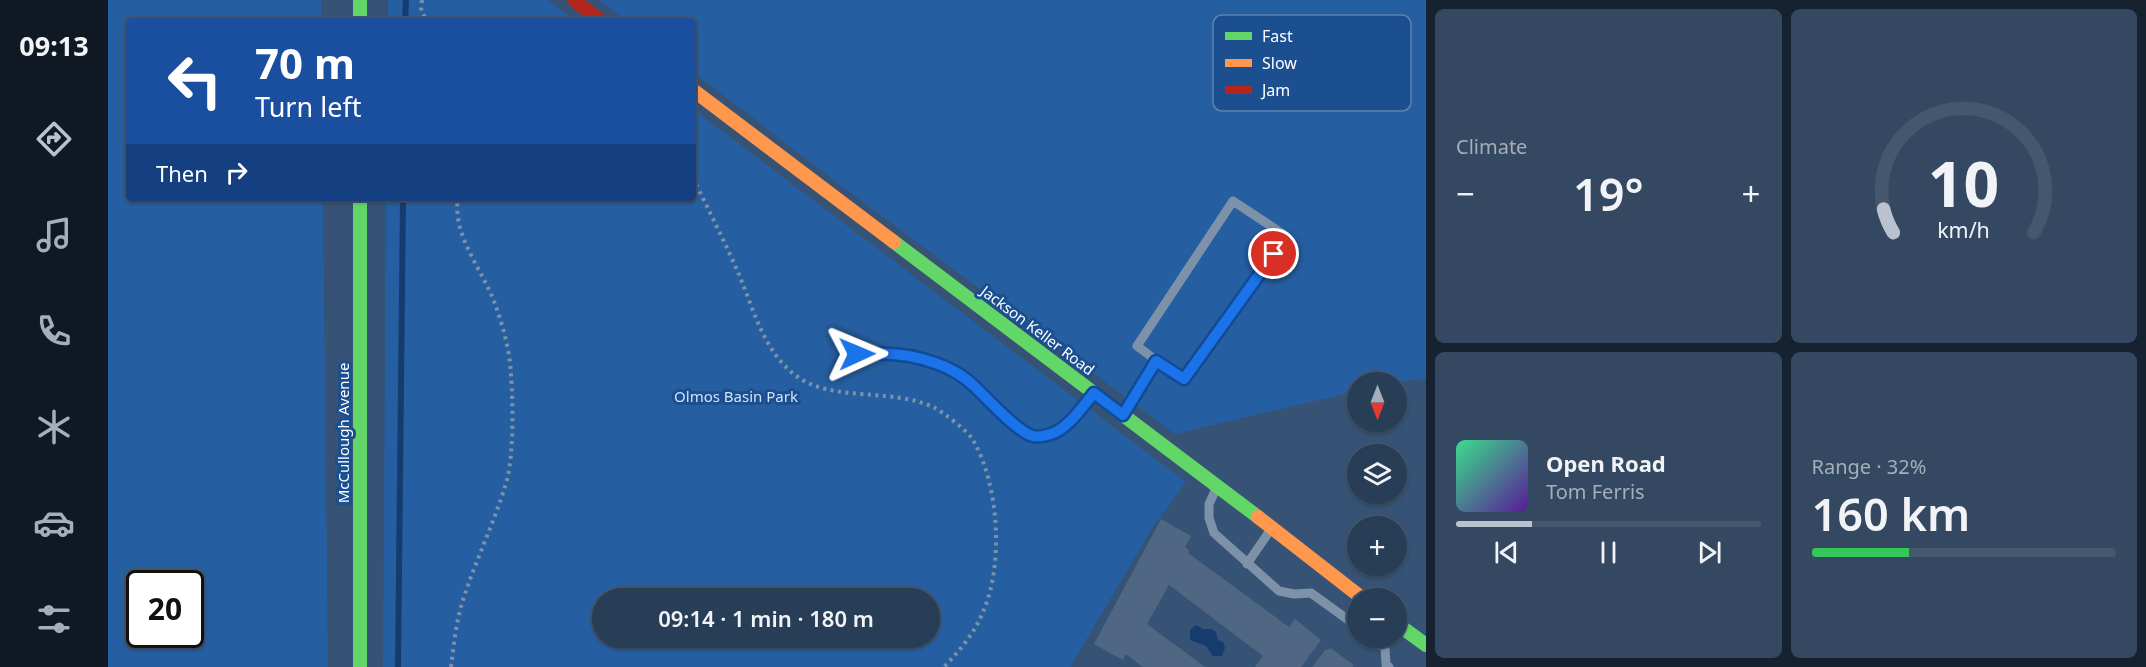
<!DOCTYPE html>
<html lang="en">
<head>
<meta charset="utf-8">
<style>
  :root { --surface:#283e57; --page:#344961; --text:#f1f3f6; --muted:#a5aeba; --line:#44576d; --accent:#b9c2ce }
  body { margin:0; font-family:"Noto Sans",sans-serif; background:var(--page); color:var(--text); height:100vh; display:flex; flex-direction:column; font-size:22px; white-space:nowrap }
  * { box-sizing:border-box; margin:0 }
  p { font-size:20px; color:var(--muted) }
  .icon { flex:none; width:33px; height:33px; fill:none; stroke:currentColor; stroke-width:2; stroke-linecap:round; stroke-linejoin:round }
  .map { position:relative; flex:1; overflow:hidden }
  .details { display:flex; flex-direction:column; gap:9px; padding:9px; background:#162230; width:720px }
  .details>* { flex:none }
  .guide { position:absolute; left:18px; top:18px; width:570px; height:183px; border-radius:6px; box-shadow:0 2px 4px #0004,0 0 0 2px var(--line); background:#1a4fa0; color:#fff; overflow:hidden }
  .needle { width:39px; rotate:180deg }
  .buttons { position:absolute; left:1239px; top:372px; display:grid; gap:12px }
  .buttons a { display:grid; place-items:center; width:60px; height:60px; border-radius:50%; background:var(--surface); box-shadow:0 2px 4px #0004,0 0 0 2px var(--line); font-size:30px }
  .speed { position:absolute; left:18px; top:570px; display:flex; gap:12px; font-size:30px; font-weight:700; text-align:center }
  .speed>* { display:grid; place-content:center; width:78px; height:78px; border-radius:50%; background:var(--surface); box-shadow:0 2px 4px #0004,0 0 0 2px var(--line); line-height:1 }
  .speed .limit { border:3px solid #111; border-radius:9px; background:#fff; color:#111 }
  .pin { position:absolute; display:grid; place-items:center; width:51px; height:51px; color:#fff; margin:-26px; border:3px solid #fff; border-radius:50%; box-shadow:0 2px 6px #0007 }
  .me { position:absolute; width:66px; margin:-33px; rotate:89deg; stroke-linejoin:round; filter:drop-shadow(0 0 4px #0008) }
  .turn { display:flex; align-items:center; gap:21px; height:126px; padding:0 30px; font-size:27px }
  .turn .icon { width:78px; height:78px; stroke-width:2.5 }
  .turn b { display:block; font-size:42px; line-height:51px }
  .then { display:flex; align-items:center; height:57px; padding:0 30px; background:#0003; gap:12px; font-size:22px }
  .big { font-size:45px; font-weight:600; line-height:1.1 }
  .details .tile { flex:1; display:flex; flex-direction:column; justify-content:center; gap:9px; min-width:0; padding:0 21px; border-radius:9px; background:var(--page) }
  .details .dial { align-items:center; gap:0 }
  .dial svg { height:156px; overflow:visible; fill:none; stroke:var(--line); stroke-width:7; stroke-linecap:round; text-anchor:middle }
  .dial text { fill:var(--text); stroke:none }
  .song { display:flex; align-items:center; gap:18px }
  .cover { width:72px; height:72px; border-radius:9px; background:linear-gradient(135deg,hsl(150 70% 55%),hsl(270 70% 35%)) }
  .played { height:6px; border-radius:3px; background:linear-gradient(90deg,var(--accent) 25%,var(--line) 25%) }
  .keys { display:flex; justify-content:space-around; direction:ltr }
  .heat { display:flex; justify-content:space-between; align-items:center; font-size:33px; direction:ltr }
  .charge { height:9px; border-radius:4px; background:linear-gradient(90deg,#34c759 32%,var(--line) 0) }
  .details .tiles { flex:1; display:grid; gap:9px; grid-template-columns:repeat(2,1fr) }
  .trip { position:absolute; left:484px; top:588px; width:348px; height:60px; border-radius:30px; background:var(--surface); box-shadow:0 2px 4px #0004,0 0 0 2px var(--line); font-weight:600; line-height:60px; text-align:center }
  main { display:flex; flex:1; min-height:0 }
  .dock { display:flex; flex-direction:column; width:108px; justify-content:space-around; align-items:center; background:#101923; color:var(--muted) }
  .dock .icon { width:42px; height:42px }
  .dock .selected { color:var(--accent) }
  .dock b { font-size:27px; color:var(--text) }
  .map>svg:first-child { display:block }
</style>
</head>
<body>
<main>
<nav class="dock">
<b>09:13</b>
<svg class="icon selected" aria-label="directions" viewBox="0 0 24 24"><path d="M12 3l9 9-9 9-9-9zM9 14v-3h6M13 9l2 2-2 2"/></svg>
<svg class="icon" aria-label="music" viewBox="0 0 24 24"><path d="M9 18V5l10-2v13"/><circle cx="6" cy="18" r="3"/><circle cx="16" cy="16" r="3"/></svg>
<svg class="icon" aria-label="phone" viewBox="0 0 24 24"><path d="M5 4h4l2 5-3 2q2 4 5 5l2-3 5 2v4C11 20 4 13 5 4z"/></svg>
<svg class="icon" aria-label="climate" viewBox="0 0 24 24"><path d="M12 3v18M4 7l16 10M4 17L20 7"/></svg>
<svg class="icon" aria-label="car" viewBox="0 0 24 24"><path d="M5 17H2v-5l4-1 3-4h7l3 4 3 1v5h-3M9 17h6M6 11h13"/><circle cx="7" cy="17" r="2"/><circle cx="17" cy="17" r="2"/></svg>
<svg class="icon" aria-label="filters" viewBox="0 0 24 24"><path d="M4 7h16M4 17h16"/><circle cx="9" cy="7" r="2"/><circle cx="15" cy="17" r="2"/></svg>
</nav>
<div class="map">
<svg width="1318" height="667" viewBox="0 0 1318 667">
  <rect width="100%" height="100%" fill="#365274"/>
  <!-- green -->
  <path fill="#265fa1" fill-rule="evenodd" d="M0 0H213V21H21V198H215L220 667H0ZM32 584H82V634H32Z
    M280 0H440L468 21H280Z
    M491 0H1318V379L1284 382H1250L1249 391 1067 434 728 182 585 72V21H518Z
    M585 109 1078 482 1045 527 962 667H275L278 198H585ZM495 598H822V638H495Z"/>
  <!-- water -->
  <path fill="#153c6e" d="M1088 625 1095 629H1103L1108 632 1110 640 1115 642 1117 648 1114 656H1105L1098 646 1082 640V630Z"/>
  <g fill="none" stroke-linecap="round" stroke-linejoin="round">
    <!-- stream -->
    <path stroke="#153c6e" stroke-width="6" d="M297 21 298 0
      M290 667 295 198"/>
  </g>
  <!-- building -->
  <path fill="#506783" d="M1053 519 1083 536 1077 547 1081 550 1080 553 1181 627 1187 619 1213 640 1193 667H1147L1155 656 1061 585 1039 624 1097 667H1035L1018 654 1015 660 986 644Z
    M1222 648 1246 665 1244 667H1204L1218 649 1220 650Z"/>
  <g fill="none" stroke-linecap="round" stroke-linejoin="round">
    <!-- path -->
    <path stroke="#7d92a8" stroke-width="4" stroke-dasharray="3 4.5" stroke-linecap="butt" d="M314 0 313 11 319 21
      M585 178C601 211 618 244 632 277 646 311 656 351 687 375 722 403 785 387 827 408 835 412 861 432 865 440 891 485 896 564 875 612 866 634 852 650 836 667
      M343 667C346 645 348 621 355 600 368 559 387 521 399 480 406 451 405 405 403 375 402 351 395 326 387 304 375 270 344 236 350 198"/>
    <!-- lane -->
    <path stroke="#7d92a8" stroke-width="9" d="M749 354C789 351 831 358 864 384 885 401 901 422 924 436 957 435 964 417 984 395
      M1016 413 1049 361 1076 379 1178 236 1125 201 1029 346 1049 361
      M1109 487 1101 504V518L1106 533 1171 591 1186 594 1203 593 1239 619
      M1139 564 1163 529
      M1250 604 1239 619 1250 627
      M1263 638 1277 648 1278 665 1281 667"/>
    <!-- fast -->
    <path stroke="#63d668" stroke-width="14" d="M252 0V21
      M252 198V667
      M786 242 1150 517
      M1288 623 1318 645"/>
    <!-- slow -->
    <path stroke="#ff974d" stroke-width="14" d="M585 90 786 242
      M1150 517 1254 598"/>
    <!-- jam -->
    <path stroke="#b3261e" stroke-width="14" d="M466 0 493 21"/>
  </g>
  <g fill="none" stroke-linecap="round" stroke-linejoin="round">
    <defs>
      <path id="route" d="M749 354C776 352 804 354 830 364 842 368 857 377 866 386 878 397 910 433 925 436 929 437 935 436 939 435 958 432 974 407 986 393L1015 415 1048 361 1076 379 1166 254"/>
    </defs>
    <!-- route casing -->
    <use href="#route" stroke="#114b97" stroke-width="15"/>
    <!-- route -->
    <use href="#route" stroke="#1a73e8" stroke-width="10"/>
  </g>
  <g text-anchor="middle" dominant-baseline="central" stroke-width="6" stroke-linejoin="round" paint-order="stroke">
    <!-- street labels -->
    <g font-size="15" fill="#fff" stroke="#1b4f8f">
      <text transform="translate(930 330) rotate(37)">Jackson Keller Road</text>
      <text transform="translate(235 433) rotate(-90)">McCullough Avenue</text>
    </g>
    <!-- park labels -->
    <g font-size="15" fill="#cfe3fa" stroke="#1b4f8f">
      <text x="628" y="396">Olmos Basin Park</text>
    </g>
  </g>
  <!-- legend -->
  <rect x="1105" y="15" width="198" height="96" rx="9" fill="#1b4f8f" stroke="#5f84b1" stroke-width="1.5"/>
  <rect x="1117" y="32" width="27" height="8" fill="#63d668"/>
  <rect x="1117" y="59" width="27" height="8" fill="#ff974d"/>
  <rect x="1117" y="86" width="27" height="8" fill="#b3261e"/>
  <g font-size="16" fill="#fff">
    <text x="1154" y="42">Fast</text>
    <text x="1154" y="69">Slow</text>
    <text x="1154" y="96">Jam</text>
  </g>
</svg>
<div class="buttons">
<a><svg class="needle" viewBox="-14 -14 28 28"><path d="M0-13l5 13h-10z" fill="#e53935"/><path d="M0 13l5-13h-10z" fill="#a5aeba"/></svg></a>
<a><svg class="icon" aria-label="layers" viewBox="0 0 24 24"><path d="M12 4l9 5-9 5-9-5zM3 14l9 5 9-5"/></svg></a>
<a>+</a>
<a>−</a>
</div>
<div class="speed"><div class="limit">20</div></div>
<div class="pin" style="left:1166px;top:254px;background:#d93025"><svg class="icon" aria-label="arrive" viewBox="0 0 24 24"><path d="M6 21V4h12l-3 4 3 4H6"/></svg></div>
<svg class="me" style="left:749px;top:354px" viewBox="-20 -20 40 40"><path d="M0-17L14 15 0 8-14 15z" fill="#1a73e8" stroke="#fff" stroke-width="4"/></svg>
<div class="trip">09:14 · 1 min · 180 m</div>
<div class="guide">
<div class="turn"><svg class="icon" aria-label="left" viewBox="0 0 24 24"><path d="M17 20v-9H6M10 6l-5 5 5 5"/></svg><div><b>70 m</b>Turn left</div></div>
<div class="then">Then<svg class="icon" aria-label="right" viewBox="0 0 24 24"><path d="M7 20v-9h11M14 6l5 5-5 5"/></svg></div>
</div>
</div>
<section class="details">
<div class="tiles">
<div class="tile"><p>Climate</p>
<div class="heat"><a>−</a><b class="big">19°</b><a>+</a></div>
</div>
<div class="tile dial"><svg viewBox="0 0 100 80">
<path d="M14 69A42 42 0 1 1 86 69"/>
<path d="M14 69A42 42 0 0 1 9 57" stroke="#b9c2ce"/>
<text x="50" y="56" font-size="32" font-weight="700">10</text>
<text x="50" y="72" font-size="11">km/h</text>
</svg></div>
<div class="tile">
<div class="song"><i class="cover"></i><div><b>Open Road</b><p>Tom Ferris</p></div></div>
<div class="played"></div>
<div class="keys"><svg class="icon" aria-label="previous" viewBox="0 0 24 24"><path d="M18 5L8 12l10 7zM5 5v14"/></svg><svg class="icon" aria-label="pause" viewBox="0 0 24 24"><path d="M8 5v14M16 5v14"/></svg><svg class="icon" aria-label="next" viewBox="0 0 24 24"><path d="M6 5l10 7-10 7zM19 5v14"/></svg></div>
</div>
<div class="tile"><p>Range · 32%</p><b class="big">160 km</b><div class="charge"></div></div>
</div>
</section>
</main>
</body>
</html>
